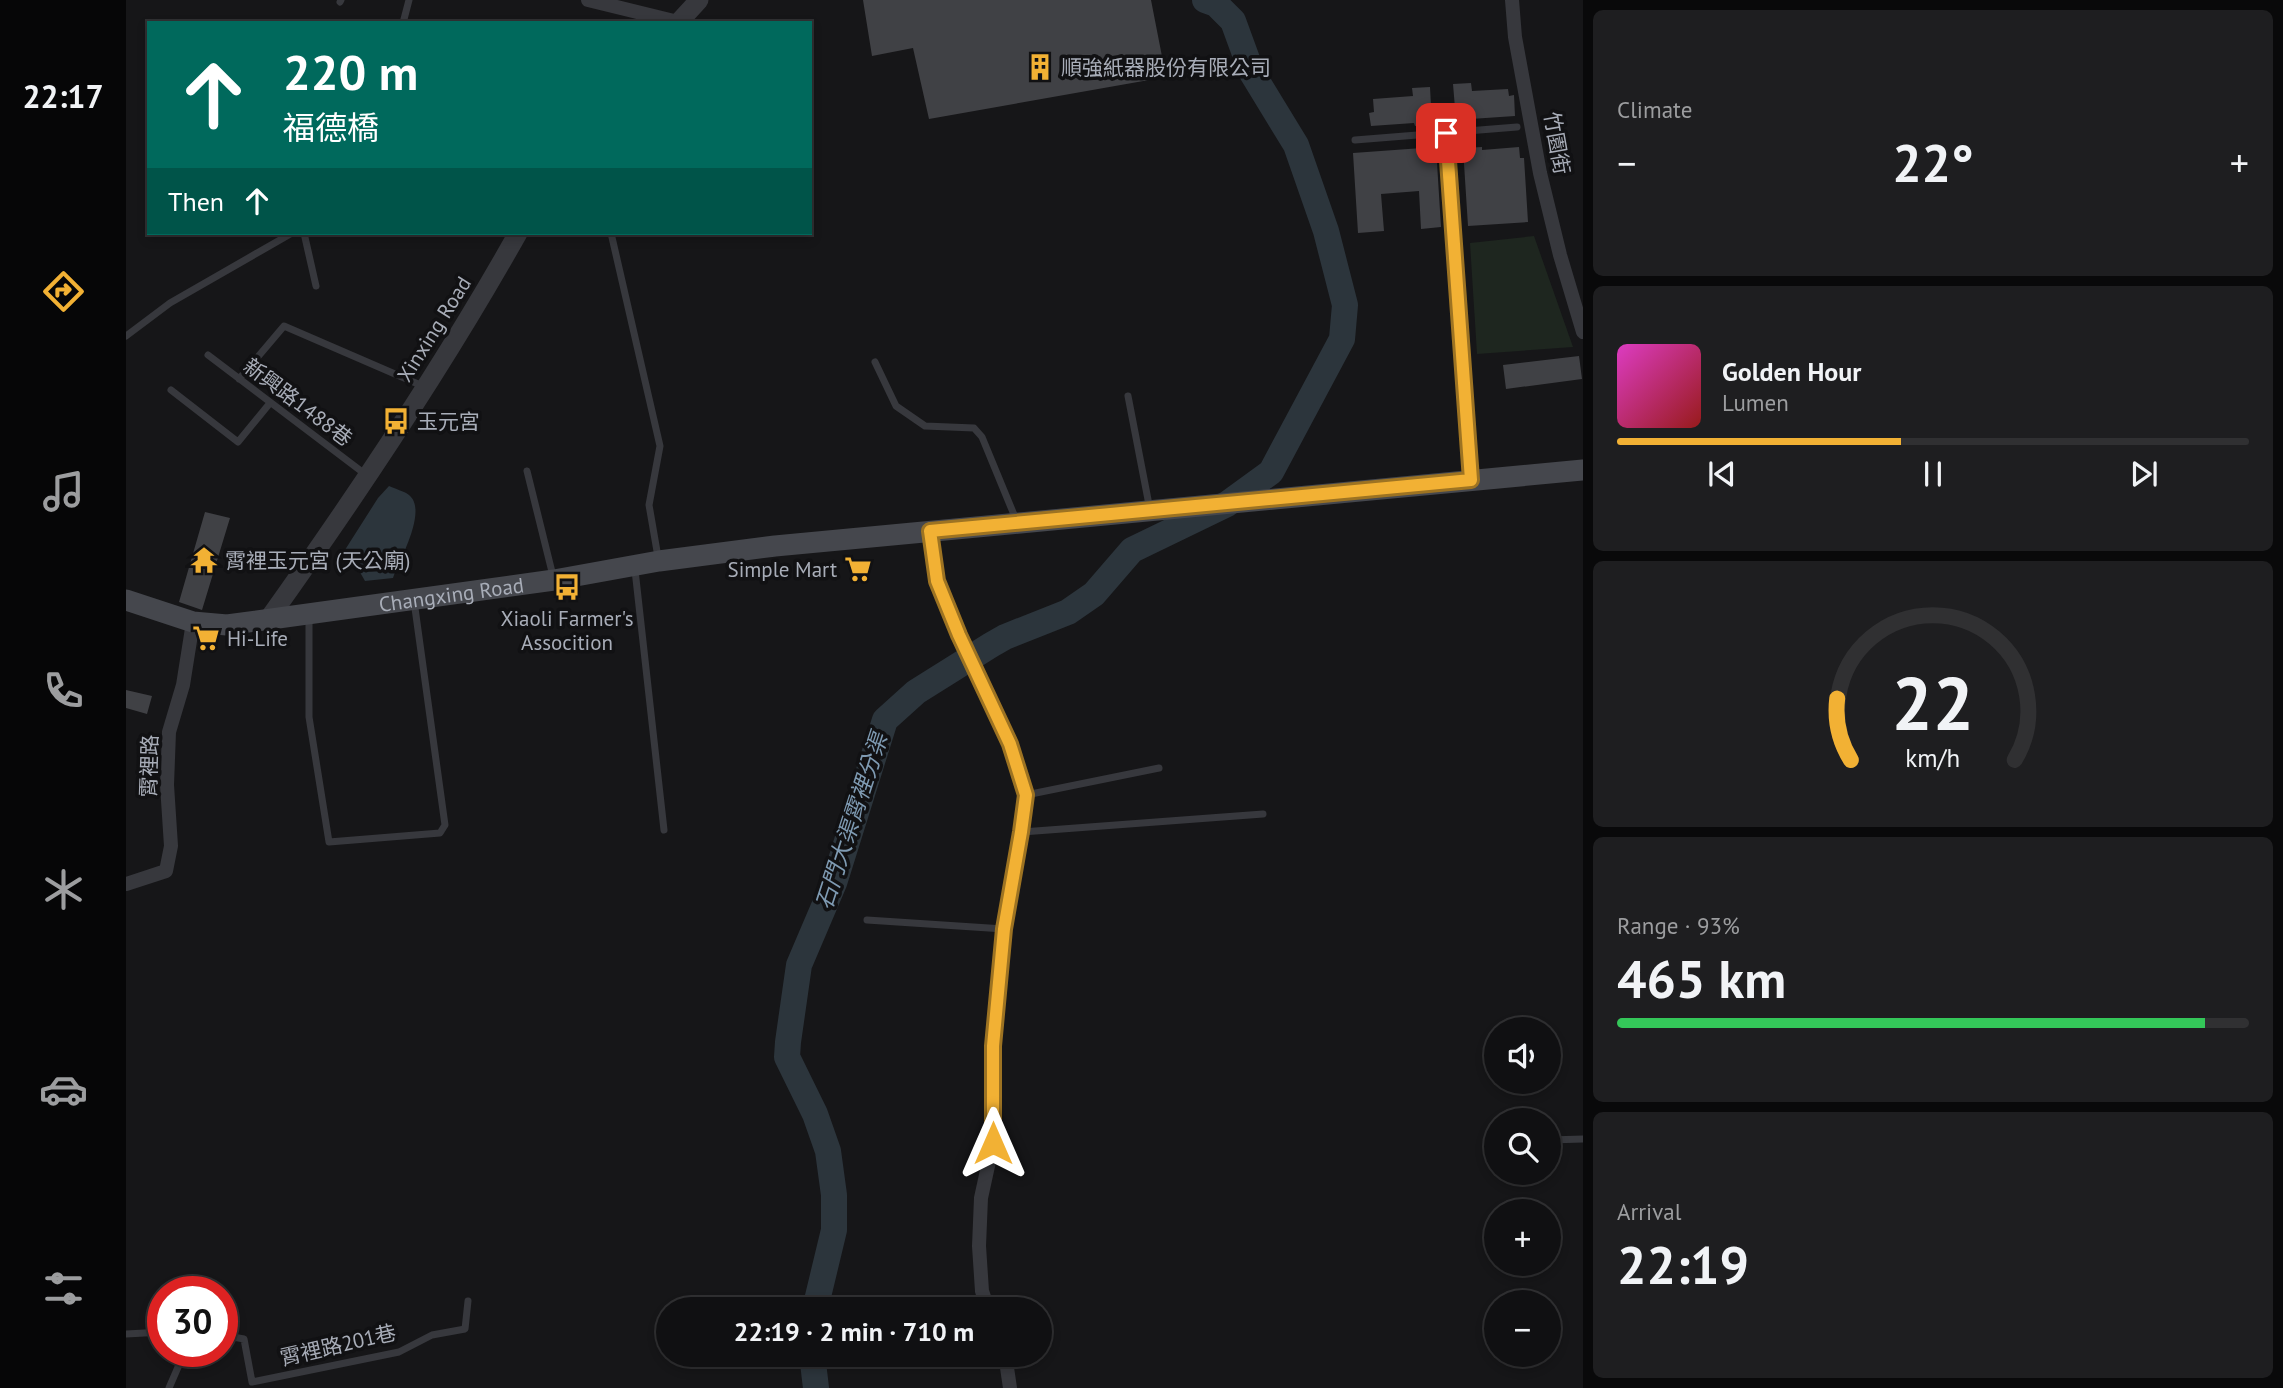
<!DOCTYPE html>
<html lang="en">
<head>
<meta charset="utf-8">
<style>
  :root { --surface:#101012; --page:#1e1e20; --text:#f1f3f6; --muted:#9c9d9f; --line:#303032; --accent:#f2b134 }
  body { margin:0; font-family:"PT Sans","Noto Sans TC",sans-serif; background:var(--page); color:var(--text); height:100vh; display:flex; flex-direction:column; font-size:26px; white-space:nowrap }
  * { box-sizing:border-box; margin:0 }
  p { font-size:23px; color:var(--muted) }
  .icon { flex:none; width:38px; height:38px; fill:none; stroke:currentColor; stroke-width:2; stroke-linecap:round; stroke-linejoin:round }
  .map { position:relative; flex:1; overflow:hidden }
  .sheet { display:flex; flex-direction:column; gap:10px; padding:10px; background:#09090a; width:700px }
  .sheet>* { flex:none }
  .hud { position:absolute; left:21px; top:21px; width:665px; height:214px; border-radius:0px; box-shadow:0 4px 10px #0003,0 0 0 2px var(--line); background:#00695c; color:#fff; overflow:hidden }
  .tools { position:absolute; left:1358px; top:1017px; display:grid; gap:14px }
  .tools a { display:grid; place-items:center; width:77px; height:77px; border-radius:50%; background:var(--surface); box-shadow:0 4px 10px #0003,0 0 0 2px var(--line); font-size:35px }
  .speed { position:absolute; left:21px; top:1276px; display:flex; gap:14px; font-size:35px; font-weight:700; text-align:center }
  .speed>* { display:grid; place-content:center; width:91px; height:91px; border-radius:50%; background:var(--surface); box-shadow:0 4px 10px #0003,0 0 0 2px var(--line); line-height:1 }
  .speed .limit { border:10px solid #d22; background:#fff; color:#111 }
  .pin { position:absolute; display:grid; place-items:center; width:60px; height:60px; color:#fff; margin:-30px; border-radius:14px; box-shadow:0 4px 10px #0006 }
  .me { position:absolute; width:77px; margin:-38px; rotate:0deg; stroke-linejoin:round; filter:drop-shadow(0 0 5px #0008) }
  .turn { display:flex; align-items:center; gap:24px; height:147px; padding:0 21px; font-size:32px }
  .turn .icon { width:91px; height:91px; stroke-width:2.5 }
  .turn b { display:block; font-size:49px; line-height:60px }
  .then { display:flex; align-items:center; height:66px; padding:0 21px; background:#0003; gap:14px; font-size:26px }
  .big { font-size:52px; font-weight:800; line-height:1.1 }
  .sheet .tile { flex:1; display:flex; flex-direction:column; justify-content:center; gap:10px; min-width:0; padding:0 24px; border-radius:10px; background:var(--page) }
  .sheet .dial { align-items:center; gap:0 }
  .dial svg { height:182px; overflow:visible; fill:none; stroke:var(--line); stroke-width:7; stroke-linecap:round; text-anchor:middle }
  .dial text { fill:var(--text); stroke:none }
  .song { display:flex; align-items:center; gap:21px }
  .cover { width:84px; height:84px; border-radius:10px; background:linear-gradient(135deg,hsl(310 70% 55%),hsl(0 70% 35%)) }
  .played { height:7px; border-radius:4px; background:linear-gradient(90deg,var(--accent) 45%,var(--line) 45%) }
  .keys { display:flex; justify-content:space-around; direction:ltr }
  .heat { display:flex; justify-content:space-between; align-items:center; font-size:38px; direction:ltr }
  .charge { height:10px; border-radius:5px; background:linear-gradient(90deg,#34c759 93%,var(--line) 0) }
  .trip { position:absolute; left:530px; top:1297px; width:396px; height:70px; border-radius:35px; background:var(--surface); box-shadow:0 4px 10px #0003,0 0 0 2px var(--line); font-weight:800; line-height:70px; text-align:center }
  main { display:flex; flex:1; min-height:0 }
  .dock { display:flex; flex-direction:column; width:126px; justify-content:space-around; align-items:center; background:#060607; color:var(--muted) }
  .dock .icon { width:49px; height:49px }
  .dock .selected { color:var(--accent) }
  .dock b { font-size:32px; color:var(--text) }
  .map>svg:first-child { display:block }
</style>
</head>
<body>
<main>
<nav class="dock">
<b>22:17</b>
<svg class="icon selected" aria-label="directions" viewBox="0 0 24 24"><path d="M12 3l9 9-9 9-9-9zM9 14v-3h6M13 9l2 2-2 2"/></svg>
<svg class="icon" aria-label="music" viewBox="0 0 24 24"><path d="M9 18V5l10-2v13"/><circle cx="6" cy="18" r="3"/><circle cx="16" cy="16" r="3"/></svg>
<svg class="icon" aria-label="phone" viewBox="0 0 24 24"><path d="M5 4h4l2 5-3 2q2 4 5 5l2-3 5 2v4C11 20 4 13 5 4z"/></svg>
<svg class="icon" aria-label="climate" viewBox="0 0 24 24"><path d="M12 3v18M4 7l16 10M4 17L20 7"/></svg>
<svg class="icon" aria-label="car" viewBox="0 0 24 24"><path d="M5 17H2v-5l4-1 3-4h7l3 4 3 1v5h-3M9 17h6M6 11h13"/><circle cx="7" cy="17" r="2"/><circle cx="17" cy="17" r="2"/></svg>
<svg class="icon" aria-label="filters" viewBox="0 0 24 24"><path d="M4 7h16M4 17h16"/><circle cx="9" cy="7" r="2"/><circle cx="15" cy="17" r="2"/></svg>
</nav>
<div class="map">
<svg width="1457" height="1388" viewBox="0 0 1457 1388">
  <rect width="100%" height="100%" fill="#161618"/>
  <!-- green -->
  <path fill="#1e261f" d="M1408 236 1447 347 1351 354 1344 243Z"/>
  <!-- water -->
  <path fill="#2c353c" d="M263 486C269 489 278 491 283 495 302 510 274 559 267 578L239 581 231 567 217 553 252 498Z"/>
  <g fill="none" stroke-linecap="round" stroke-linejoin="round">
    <!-- river -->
    <path stroke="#2c353c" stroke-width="26" d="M689 1309 708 1230V1195L702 1151 689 1114 661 1057 662 1042 673 965 708 883 759 720 790 692 865 645 879 637 942 612 968 594 1006 550 1101 504 1145 472 1216 339 1219 305 1200 231 1170 145 1126 73 1107 21 1090 4 1079 0
      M686 1354 690 1388"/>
  </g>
  <!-- building -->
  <path fill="#404145" d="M737 0H1025L1040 77 803 119 787 48 746 56Z
    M1345 83 1346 91 1382 89 1383 96 1388 95 1389 116 1330 120 1327 84Z
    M1304 87 1306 125 1289 126 1288 123 1245 126 1243 113 1248 112 1247 99 1287 96 1286 88Z
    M1310 147 1315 227 1295 229 1293 191 1255 194 1258 231 1232 233 1227 153Z
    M1356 147V150L1393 147 1394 158H1398L1402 222 1342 226 1337 148Z
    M1453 356 1456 379 1380 389 1377 365Z
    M79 512 104 518 76 610 53 602Z
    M0 690 26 696 21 714 0 708Z"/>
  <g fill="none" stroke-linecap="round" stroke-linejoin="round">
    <!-- service -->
    <path stroke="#37383d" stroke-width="7" d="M214 2 215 0
      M277 23 283 0
      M1229 140 1391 127
      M178 233 190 286
      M485 233 534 446 523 505 532 557
      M0 336 44 303 166 233
      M82 355 239 474
      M749 362 770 406 799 426 848 428 856 437 891 522
      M113 379 158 326 299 387
      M45 390 112 442 144 403
      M1002 396 1024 510
      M401 471 427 576
      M509 570 538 830
      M183 615V717L203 842 314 833 319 825 288 601
      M900 795 1033 768
      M896 832 1137 814
      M741 920 878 929
      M1423 1140 1457 1139
      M0 1334 37 1332
      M96 1335 118 1339 126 1382 273 1352 306 1335 339 1329 342 1301
      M43 1388 59 1351"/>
    <!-- minor -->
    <path stroke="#37383d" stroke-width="14" d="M462 0 552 22
      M1386 0 1389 37 1414 173 1434 255 1457 332
      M1320 133 1345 480
      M804 531 811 581 833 635 884 744 900 795 896 832 878 929 868 1046 867 1143 855 1198 853 1246 856 1291 862 1309
      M0 884 40 871 45 846 41 785 43 732 57 685 67 622
      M879 1354 884 1388"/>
    <!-- tertiary -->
    <path stroke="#37383d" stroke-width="19" d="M552 23 573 0
      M141 621C231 495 317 367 392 233"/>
    <!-- secondary -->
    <path stroke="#45474d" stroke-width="21" id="s1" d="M0 600 67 622 101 625 428 580 533 561 649 546 1457 470"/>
  </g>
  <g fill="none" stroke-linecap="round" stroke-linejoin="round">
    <defs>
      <path id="route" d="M867 1143V1046L878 929 895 832 900 795 884 744 833 635 811 581 804 531 1345 480 1320 133"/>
    </defs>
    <!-- route casing -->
    <use href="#route" stroke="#9d7322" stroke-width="18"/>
    <!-- route -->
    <use href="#route" stroke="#f2b134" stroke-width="12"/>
  </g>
  <!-- icons -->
  <defs>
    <symbol id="building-bare" viewBox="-9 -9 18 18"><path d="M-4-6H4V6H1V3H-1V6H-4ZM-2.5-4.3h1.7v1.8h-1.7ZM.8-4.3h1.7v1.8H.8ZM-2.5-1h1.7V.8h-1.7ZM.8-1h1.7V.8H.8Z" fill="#f2b134" stroke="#111113" stroke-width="2.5" paint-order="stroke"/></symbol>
    <symbol id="bus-bare" viewBox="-9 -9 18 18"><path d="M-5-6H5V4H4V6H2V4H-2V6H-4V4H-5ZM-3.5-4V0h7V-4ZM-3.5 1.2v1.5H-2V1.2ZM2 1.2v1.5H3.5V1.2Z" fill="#f2b134" stroke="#111113" stroke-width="2.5" paint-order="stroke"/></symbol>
    <symbol id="temple-bare" viewBox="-9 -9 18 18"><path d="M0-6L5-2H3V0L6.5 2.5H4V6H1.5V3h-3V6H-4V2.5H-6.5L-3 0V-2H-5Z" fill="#f2b134" stroke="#111113" stroke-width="2.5" paint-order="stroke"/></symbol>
    <symbol id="supermarket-bare" viewBox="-9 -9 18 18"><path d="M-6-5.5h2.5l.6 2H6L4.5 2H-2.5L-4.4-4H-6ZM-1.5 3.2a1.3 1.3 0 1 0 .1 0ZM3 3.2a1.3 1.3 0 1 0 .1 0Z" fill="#f2b134" stroke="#111113" stroke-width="2.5" paint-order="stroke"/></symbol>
  </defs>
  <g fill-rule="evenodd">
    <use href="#building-bare" x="895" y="48" width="38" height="38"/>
    <use href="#bus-bare" x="251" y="402" width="38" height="38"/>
    <use href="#temple-bare" x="59" y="541" width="38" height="38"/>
    <use href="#supermarket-bare" x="713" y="550" width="38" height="38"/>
    <use href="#bus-bare" x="422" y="568" width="38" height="38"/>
    <use href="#supermarket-bare" x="61" y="619" width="38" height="38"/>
  </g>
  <g text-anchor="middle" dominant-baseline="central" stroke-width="7" stroke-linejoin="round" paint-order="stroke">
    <!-- poi labels -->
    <g font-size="21" fill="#a8adb8" stroke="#111113" text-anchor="start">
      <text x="935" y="67">順強紙器股份有限公司</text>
      <text x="291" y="421">玉元宮</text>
      <text x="99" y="560">霄裡玉元宮 (天公廟)</text>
      <text x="711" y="569" text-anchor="end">Simple Mart</text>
      <text x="441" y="618" text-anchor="middle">Xiaoli Farmer's<tspan x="441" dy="24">Assocition</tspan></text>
      <text x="101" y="638">Hi-Life</text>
    </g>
    <!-- street labels -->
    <g font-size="21" fill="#a8adb8" stroke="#111113">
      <text transform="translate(1431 143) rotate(80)">竹園街</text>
      <text transform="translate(308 329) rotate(-58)">Xinxing Road</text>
      <text transform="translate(172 402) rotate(37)">新興路1488巷</text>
      <text stroke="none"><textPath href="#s1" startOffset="331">Changxing Road</textPath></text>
      <text transform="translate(23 766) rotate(-88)">霄裡路</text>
      <text transform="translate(212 1345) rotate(-13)">霄裡路201巷</text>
    </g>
    <!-- water labels -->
    <g font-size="23" font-style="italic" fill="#7f9bb3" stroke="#111113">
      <text transform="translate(725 821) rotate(-72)">石門大渠霄裡分渠</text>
    </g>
  </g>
</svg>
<div class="tools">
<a><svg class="icon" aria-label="sound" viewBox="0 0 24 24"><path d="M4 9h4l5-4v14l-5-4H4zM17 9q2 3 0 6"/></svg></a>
<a><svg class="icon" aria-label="search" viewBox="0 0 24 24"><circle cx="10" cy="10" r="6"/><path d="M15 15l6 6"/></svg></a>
<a>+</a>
<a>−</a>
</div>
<div class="speed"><div class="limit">30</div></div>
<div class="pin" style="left:1320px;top:133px;background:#d93025"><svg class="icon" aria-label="arrive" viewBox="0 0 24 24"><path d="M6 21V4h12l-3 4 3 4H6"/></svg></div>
<svg class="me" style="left:867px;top:1143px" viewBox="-20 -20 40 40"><path d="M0-17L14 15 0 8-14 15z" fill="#f2b134" stroke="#fff" stroke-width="4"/></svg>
<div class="trip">22:19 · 2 min · 710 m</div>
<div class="hud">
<div class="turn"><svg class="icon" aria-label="ahead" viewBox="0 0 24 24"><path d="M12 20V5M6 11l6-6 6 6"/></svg><div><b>220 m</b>福德橋</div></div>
<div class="then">Then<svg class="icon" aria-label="ahead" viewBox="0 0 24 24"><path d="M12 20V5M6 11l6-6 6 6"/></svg></div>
</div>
</div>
<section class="sheet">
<div class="tile"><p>Climate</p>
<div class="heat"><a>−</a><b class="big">22°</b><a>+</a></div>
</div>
<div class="tile">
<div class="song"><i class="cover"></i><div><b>Golden Hour</b><p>Lumen</p></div></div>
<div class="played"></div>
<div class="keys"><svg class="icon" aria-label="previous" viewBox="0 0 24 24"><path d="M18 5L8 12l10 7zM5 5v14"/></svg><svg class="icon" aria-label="pause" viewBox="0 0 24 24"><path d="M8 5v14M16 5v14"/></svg><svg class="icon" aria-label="next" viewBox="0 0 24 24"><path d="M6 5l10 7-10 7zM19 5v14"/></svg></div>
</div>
<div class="tile dial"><svg viewBox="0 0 100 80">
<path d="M14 69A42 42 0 1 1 86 69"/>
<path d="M14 69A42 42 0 0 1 8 42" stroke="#f2b134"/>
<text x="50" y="56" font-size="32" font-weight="700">22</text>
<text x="50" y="72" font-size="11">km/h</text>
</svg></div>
<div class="tile"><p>Range · 93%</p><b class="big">465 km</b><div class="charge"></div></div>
<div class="tile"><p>Arrival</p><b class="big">22:19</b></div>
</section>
</main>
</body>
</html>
